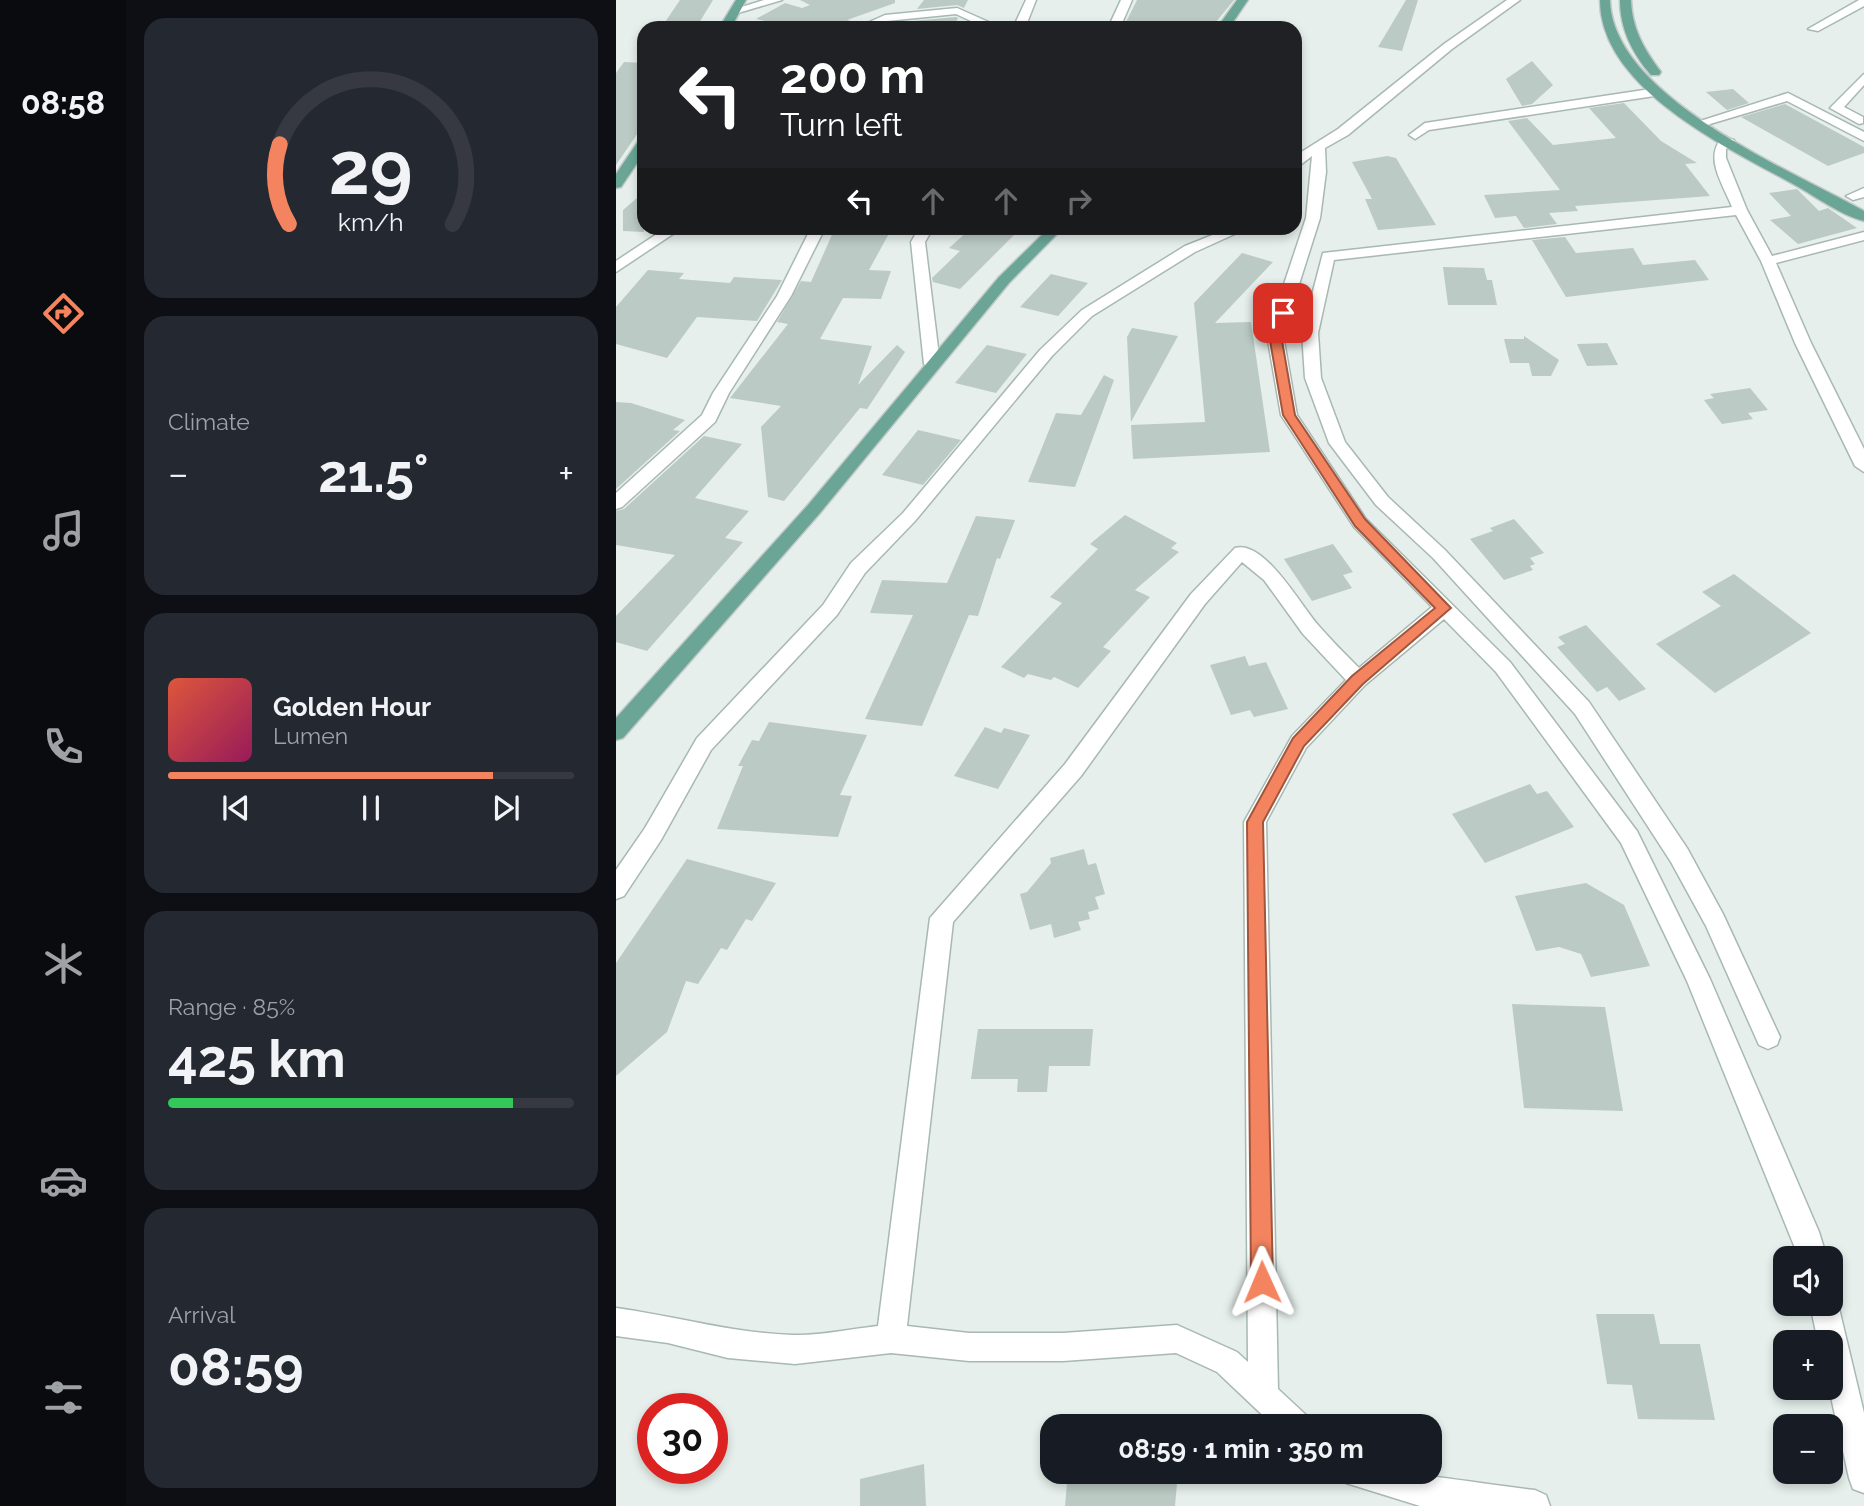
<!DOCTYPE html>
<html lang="en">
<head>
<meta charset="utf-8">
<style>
  :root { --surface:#171b24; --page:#242831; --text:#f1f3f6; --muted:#9ea1a6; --line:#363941; --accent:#f4845f }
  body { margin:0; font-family:Raleway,sans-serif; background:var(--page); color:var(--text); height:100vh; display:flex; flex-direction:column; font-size:26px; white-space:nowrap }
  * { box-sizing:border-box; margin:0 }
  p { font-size:23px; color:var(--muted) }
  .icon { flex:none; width:38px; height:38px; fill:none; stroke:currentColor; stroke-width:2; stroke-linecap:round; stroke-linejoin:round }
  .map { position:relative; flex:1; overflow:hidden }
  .sheet { display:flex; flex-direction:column; gap:18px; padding:18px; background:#0d0f14; width:490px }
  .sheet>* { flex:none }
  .top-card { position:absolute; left:21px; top:21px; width:665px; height:214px; border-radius:21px; box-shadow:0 4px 10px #0003; background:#202124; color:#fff; overflow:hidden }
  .fabs { position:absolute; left:1157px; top:1246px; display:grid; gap:14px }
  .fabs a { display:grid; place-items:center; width:70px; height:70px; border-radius:14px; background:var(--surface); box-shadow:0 4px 10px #0003; font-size:35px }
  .speed { position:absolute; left:21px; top:1393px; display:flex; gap:14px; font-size:35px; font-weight:700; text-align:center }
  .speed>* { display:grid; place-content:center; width:91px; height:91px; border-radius:50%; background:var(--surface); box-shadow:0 4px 10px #0003; line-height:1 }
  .speed .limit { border:10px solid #d22; background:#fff; color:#111 }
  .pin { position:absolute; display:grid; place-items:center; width:60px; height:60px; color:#fff; margin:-30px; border-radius:14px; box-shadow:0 4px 10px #0006 }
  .me { position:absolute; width:77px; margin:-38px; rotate:359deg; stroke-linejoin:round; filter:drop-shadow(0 0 5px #0008) }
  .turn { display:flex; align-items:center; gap:24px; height:147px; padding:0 28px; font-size:32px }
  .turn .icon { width:91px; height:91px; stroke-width:2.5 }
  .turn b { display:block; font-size:49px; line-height:60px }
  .lanes { display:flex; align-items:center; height:66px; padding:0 28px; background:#0003; justify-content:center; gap:35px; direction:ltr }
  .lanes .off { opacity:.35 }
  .big { font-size:52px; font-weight:700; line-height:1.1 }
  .sheet .tile { flex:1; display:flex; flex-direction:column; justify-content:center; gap:10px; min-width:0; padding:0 24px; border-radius:21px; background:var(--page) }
  .sheet .dial { align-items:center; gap:0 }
  .dial svg { height:182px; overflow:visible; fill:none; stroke:var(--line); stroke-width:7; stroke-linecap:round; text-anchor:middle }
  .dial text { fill:var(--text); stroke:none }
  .song { display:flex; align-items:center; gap:21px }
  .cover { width:84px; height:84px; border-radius:10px; background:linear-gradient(135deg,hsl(10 70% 55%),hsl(330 70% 35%)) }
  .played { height:7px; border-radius:4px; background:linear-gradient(90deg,var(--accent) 80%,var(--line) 80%) }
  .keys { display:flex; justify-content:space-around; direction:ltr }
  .heat { display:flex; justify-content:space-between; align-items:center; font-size:38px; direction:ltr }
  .charge { height:10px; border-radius:5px; background:linear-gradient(90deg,#34c759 85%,var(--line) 0) }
  .trip { position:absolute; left:424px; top:1414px; width:402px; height:70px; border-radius:21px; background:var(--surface); box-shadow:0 4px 10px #0003; font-weight:700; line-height:70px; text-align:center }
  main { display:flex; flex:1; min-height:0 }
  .dock { display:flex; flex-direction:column; width:126px; justify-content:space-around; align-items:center; background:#090b0e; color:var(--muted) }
  .dock .icon { width:49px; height:49px }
  .dock .current { color:var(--accent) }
  .dock b { font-size:32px; color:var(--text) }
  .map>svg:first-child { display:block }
</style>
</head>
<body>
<main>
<nav class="dock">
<b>08:58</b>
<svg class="icon current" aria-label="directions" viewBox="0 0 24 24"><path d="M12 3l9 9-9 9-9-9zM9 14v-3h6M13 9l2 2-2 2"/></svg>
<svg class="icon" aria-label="music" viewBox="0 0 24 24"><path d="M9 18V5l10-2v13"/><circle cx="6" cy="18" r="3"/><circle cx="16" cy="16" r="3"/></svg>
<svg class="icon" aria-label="phone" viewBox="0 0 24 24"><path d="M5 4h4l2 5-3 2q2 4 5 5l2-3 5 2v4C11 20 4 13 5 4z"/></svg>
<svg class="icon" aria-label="climate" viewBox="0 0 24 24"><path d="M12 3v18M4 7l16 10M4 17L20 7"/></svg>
<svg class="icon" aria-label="car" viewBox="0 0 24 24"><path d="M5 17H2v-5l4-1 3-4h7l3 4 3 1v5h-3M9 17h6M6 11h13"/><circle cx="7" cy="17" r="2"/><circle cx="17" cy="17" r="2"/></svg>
<svg class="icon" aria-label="filters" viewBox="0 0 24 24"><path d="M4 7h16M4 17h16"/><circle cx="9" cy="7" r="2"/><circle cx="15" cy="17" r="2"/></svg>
</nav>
<section class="sheet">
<div class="tile dial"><svg viewBox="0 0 100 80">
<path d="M14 69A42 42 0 1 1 86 69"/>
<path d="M14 69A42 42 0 0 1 10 34" stroke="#f4845f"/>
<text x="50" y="56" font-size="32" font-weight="700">29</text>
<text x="50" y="72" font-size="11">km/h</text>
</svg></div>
<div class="tile"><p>Climate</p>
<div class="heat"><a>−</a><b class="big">21.5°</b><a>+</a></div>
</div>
<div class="tile">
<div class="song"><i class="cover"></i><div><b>Golden Hour</b><p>Lumen</p></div></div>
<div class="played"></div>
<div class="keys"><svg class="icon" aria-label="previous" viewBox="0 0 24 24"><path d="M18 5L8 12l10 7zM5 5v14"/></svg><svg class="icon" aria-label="pause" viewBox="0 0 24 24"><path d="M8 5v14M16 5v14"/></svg><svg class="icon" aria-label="next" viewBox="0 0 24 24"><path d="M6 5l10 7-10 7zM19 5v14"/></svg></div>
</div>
<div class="tile"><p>Range · 85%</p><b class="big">425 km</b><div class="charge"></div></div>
<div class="tile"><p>Arrival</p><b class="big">08:59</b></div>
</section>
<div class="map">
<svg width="1248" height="1506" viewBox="0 0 1248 1506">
  <rect width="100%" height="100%" fill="#e6efeb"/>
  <!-- building -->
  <path fill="#bbcac4" d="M64 0H97L80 28H45Z
    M184 0H279V3L231 20 235 21 234 28H139L138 25 149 21 140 19 169 3 186 8 194 5Z
    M308 0H352L348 8 341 5 301 9Z
    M521 0H618L595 28H507Z
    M790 0H802L786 51 762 47Z
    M340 17 342 18 337 28H310L297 21Z
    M916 61 937 85 916 104 906 106 890 79Z
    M8 62 28 63V124L0 165V73Z
    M1117 89 1133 103 1111 110 1090 92Z
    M1008 103 1045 141 1081 163 1069 164 1094 196 959 206 962 211 933 213 941 224 908 228 900 216 879 218 868 195 944 190 892 121 911 118 937 145 1000 138 973 108Z
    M1169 104 1248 147V153L1212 166 1125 117Z
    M771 156 780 158 820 225 762 230 749 199H756L736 162Z
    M1181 189 1203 211 1212 208 1241 228 1182 244 1154 220 1175 216 1153 193Z
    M28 192V232L7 231V210Z
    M219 228H276L253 270 275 271 265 299 227 298 204 339 256 346 242 385 281 345 289 352 251 409 244 408 168 501 152 497 145 427 165 406 114 398 172 324 161 322 185 281 195 282Z
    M364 228H405L344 289 317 282 316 278 344 251 333 248 352 231 359 232Z
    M949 237 960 253 1017 248 1027 265 1079 260 1093 280 950 297 916 240Z
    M626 253 657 262 599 323 635 322 654 452 517 459 515 425 589 422 578 303Z
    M827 267 868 268 871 280H876L881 305H832Z
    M32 270 68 273 63 279 114 283 118 277 166 280 141 321 81 317 51 358 0 344V307Z
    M435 274 472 283 442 316 404 307Z
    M516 328 562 336 515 422 511 337Z
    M908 336 943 360 935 376H916L913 363H894L888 339H908Z
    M991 343 1002 365 971 366 961 344Z
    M371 345 411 354 380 393 339 383Z
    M488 375 498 380 459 487 412 482 440 413 465 415Z
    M1134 388 1152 410 1132 413 1137 419 1106 424 1088 400 1098 398 1094 394Z
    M0 402 15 403 69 420 57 430 64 431 0 489Z
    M302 430 345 440 307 485 266 475Z
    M88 436 126 444 79 498 133 511 109 538 127 542 31 651 0 642V616L59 555 0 545V511L8 509Z
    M509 515 561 543 555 548 563 552 519 590 534 597 487 647 495 651 462 688 438 677 435 680 412 674 408 678 385 667 446 603 434 597 482 549 474 544Z
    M360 516 399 520 384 559 381 558 362 616 353 615 306 726 249 719 297 615 254 613 266 580 331 583Z
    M898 519 928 553 914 558 919 564 914 566 917 570 888 580 854 539 877 531 874 528Z
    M717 544 737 572 727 575 736 588 696 601 668 559Z
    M1118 574 1195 633 1099 693 1040 644 1105 606 1086 592Z
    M970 625 1030 689 1003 701 991 687 981 692 941 647 949 644 942 637Z
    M629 656 633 666 650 662 672 709 638 717 634 710 615 715 594 665Z
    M153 722 251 735 224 795 236 796 222 837 101 829 127 766H122L136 740 143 741Z
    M369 727 385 733 388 728 414 735 382 789 338 776Z
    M914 784 921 794 931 791 958 827 869 863 836 814Z
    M468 849 472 865 480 863 489 894 479 897 483 909 472 912 474 919 462 922 465 930 438 938 435 924 414 930 404 894 411 892 435 863 434 858Z
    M71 859 160 883 136 921 130 919 111 950 105 948 82 984 70 981 51 1032 0 1076V963Z
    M970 883 1008 905 1034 966 975 977 965 954 943 947 920 951 899 896Z
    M896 1004 989 1007 1007 1111 908 1108Z
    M362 1029H477L474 1066H433L431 1092H401L402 1079H355Z
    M980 1314H1038L1044 1344H1084L1099 1420 1022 1419 1016 1385 991 1384Z
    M308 1464 310 1506H244V1479Z
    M452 1472H562L559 1506H449Z"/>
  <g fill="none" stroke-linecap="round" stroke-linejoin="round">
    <defs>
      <path id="minor" d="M148 0H166L122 13 116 10Z
        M410 0H420L409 28H397Z
        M505 0H516L504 28H492Z
        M891 0H904L836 49 732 135 709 148 710 172 704 218 667 335 681 415 750 519 894 662 1021 831 1094 979 1203 1232 1211 1258H1183L1071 981 1005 843 880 672 828 619 749 685 690 748 650 822 662 1389 690 1415 694 1426H658L601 1372 560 1353 447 1361H353L275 1353 179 1364 112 1358 52 1343 0 1336V1308C59 1316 116 1333 176 1335 204 1336 234 1329 262 1326L314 918 449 764 575 594 619 548C648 539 685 606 702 625 715 640 729 654 743 668L816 607 738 527 665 415 651 335 690 218 696 156 679 169V156L722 129 828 44ZM626 562 648 580 687 634 730 680 676 736 628 822 632 1362 621 1352 561 1325 447 1333H353L291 1326 337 922 465 776 589 604Z
        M1243 0H1248V6L1202 31 1192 29Z
        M341 8 386 28H370L340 14 271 21 256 28H240L269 15Z
        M1248 74V85L1228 107 1247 117V123L1243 124 1214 108Z
        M1041 88 1045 89V95L813 130 799 139 793 135 809 123Z
        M1172 93 1248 132V141L1171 101 1084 127 1078 123Z
        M1107 137 1118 140 1110 149V158L1131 210 1156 256 1248 232V240L1160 263 1195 343 1248 449V472L1239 466 1179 343 1145 261 1120 215 718 260 702 333 705 378 729 442 772 497 829 550 973 702 1071 848 1107 914 1164 1037 1161 1045 1152 1049 1143 1045 1090 926 1055 862 959 714 817 558 760 505 713 443 689 378 686 333 707 253 1116 207C1107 184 1087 157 1107 137Z
        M1248 188V197L1237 200 1230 196Z
        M50 228H66L0 272V261Z
        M195 228H209L175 296 113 393 99 422 6 507 0 509V493L86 415 97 393 161 296Z
        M303 228H317L309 242 324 364 316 369 308 364 295 242Z
        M614 228H632L579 252 476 316 436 356 299 521 249 573 221 615 95 750 45 840 8 896 0 899V870L29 828 81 738 207 605 235 563 287 513 424 350 466 310 569 246Z
        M1214 1293 1222 1304 1248 1413V1493L1237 1489 1233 1478 1213 1388 1214 1342H1202L1194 1304H1214Z
        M726 1472C790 1469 855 1483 919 1490L930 1495 934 1506H804L730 1483Z"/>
      <path id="major" d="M120 0H130L115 28H103Z
        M621 0H632L613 28H601Z
        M984 0H994C996 96 1174 170 1248 211V221C1224 215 1199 196 1177 184 1110 147 984 88 984 0Z
        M1004 0H1015C1016 29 1028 49 1045 72L1043 75H1035C1016 53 1004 29 1004 0Z
        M28 139V153L5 187 0 188V174L23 140Z
        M433 228H447L393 283 204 513 7 738 0 740V718L192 505 383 277Z"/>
    </defs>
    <!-- minor casing -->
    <use href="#minor" stroke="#a8b8b2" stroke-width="3"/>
    <!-- major casing -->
    <use href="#major" stroke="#c2cac8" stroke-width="3"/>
    <!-- minor -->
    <use href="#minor" fill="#fff" fill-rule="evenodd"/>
    <!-- major -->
    <use href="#major" fill="#6aa596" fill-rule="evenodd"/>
  </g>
  <!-- route -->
  <path fill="#f4845f" stroke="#9f563e" stroke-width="2" d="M663 311 672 313 665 335 679 415 749 519 835 608 747 684 688 746 647 822 657 1282 653 1290 646 1293 638 1290 635 1282 631 822 677 738 736 676 819 608 739 526 667 415 653 335Z"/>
</svg>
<div class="fabs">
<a><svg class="icon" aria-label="sound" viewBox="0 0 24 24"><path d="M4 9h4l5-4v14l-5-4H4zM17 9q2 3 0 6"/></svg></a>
<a>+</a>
<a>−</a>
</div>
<div class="speed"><div class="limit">30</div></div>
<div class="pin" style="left:667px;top:313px;background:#d93025"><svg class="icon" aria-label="arrive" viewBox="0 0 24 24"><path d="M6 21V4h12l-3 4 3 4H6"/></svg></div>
<svg class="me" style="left:646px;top:1282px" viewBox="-20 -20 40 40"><path d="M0-17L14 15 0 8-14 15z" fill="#f4845f" stroke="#fff" stroke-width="4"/></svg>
<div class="trip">08:59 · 1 min · 350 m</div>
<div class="top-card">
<div class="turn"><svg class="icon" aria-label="left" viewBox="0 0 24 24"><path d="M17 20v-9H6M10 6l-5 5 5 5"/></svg><div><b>200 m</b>Turn left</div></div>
<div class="lanes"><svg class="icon" aria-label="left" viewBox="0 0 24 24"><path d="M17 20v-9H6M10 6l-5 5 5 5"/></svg><svg class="icon off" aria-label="ahead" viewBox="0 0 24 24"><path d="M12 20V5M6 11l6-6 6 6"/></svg><svg class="icon off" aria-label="ahead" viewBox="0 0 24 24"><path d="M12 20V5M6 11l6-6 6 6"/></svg><svg class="icon off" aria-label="right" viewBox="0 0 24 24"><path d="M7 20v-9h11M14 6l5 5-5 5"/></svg></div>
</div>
</div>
</main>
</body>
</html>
